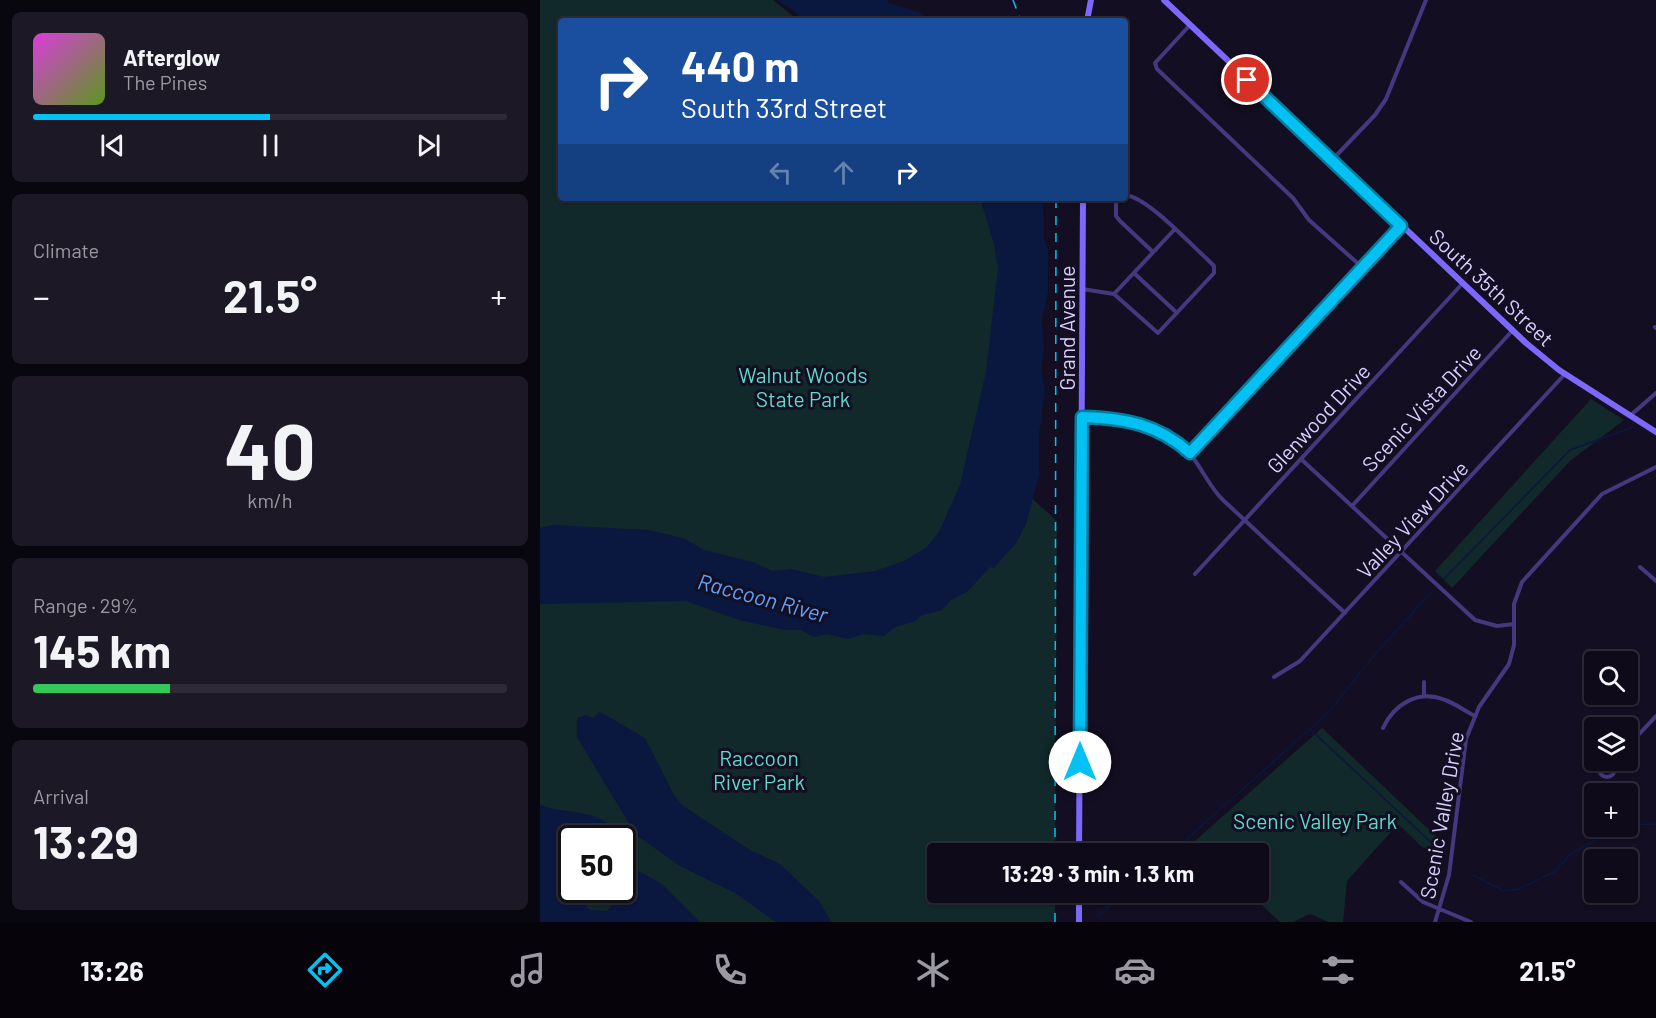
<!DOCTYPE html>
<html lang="en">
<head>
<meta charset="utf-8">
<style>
  :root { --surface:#0e0a19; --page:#1c1826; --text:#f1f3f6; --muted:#9b9aa2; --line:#2e2b38; --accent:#04c1f4 }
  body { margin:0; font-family:Barlow,sans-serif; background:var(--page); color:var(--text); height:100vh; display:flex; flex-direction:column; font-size:22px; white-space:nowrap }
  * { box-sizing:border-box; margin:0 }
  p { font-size:20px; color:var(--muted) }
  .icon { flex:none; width:33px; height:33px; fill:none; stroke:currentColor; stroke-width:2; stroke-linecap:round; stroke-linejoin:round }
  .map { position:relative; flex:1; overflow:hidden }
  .sheet { display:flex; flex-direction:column; gap:12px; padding:12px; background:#08060e; width:540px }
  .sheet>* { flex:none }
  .hud { position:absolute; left:18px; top:18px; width:570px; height:183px; border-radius:6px; box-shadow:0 2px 4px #0004,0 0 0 2px var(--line); background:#1a4fa0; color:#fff; overflow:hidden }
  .buttons { position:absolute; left:1044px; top:651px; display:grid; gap:12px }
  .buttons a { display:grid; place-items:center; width:54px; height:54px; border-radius:6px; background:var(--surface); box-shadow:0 2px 4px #0004,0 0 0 2px var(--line); font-size:30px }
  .speed { position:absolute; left:18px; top:825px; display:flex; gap:12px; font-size:30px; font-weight:700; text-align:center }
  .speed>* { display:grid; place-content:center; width:78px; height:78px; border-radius:50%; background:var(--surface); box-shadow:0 2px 4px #0004,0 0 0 2px var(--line); line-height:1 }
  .speed .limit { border:3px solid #111; border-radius:9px; background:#fff; color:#111 }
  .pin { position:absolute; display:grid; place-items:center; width:51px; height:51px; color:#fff; margin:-26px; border:3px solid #fff; border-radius:50%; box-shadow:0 2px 6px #0007 }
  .me { position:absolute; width:66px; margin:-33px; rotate:0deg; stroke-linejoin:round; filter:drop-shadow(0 0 4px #0008) }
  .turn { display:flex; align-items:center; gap:21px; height:126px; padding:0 24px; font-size:27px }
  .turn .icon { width:78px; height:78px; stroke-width:2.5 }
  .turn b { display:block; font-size:42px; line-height:51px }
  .lanes { display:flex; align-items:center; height:57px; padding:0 24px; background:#0003; justify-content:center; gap:30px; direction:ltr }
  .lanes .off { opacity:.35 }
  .big { font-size:45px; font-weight:700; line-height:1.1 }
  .sheet .widget { flex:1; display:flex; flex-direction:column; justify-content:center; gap:9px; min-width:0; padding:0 21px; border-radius:9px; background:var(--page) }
  .sheet .dial { align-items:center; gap:0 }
  .dial b { font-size:78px; line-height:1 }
  .song { display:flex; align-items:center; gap:18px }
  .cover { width:72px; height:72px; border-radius:9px; background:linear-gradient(135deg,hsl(300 70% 55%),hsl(90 70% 35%)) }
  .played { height:6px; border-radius:3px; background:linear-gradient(90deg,var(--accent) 50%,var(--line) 50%) }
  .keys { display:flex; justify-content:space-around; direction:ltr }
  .heat { display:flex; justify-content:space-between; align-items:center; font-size:33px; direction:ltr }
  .charge { height:9px; border-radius:4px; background:linear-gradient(90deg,#34c759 29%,var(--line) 0) }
  .trip { position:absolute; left:387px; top:843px; width:342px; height:60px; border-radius:6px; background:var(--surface); box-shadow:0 2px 4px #0004,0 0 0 2px var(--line); font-weight:700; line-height:60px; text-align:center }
  .tabs { display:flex; height:96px; justify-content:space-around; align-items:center; background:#06040a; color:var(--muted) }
  .tabs .icon { width:42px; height:42px }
  .tabs .on { color:var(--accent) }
  .tabs b { font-size:27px; color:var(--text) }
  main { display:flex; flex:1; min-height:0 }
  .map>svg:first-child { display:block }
</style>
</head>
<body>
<main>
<section class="sheet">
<div class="widget">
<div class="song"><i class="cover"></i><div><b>Afterglow</b><p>The Pines</p></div></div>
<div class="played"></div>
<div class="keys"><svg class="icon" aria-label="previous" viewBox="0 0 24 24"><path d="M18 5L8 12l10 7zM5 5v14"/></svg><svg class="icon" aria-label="pause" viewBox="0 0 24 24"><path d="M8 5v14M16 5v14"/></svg><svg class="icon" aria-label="next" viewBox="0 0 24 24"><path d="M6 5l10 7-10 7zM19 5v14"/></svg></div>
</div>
<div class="widget"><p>Climate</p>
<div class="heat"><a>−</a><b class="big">21.5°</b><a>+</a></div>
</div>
<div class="widget dial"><b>40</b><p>km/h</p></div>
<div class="widget"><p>Range · 29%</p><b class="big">145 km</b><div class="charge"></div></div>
<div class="widget"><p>Arrival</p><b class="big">13:29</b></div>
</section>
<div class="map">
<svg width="1116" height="922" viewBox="0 0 1116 922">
  <rect width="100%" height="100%" fill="#130e21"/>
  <!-- green -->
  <path fill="#11292b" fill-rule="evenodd" d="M0 0H233L259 21H21V198H467L441 464 381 565 343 587 0 545Z
    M1051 399 1084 420 1030 461 912 588 895 571Z
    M477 485 517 521 515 853 398 854V892L515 893V922H0V575L33 573 280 627ZM32 838H82V890H32Z
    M782 728 900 840 897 853 882 847 858 824 807 881 803 922H789L770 914 753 922H740L709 893 718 892V854L668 853 655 841Z"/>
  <!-- water -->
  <path fill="#0a173e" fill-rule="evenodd" d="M237 0H347L350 3 382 13 389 21H260L255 12Z
    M440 198H503L504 239 508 248V292L502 320 504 349 501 370 505 390 499 435V476L486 524 476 543 454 568 450 567 427 592 411 600 402 610 380 616 376 621 355 627 344 636 324 634 307 639 287 634 274 637 261 630H245L199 620 146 601 0 604V528L12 525 109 530 143 538 164 550 216 563 232 571 251 569 284 577 335 571 364 561 387 547 399 532 420 485 446 372 458 269 454 244Z
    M60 712 105 738 134 795 142 805 210 850 240 864 279 901 291 922H236L195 893 140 866 96 835 37 737V718L46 715 53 718Z
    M0 805C30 816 62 806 79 838H32V890H82L83 845 91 867 122 884 160 922H0ZM75 890V902L67 911 51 910 46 907 58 896Z"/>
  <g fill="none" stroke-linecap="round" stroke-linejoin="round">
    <!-- stream -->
    <path stroke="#0a173e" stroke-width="1.5" d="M904 579 1030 450 1093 427
      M771 730 897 848
      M1088 825 1116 824
      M630 854 788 713 832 658 892 591
      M933 875 964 891 979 889 1014 872 1031 854 1081 826
      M558 916 585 892"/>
    <!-- street -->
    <path stroke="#44397f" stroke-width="4" d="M650 25 615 63 617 69 753 198 769 220 823 268
      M792 160 835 115 846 99 886 0
      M576 198V216L580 221 613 252
      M594 273 637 313
      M542 289 574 294 618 333 674 273V266L666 258C648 242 607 197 585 195
      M574 294 634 230
      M1115 327 1116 328
      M1091 415 1116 393
      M542 417C581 418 625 423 651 455 663 470 670 488 683 500 724 538 764 576 805 613
      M650 453 861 226
      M761 459 935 620 957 626 974 624
      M812 506 972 331
      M1100 567 1116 581
      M655 574 922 284
      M734 677 760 661 1025 374
      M884 696V682
      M843 728C854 704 879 689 905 700 916 704 925 711 935 716
      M1088 746 1116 716
      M1059 769a8 8 0 1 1 16 0a8 8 0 1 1-16 0Z
      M861 882 883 902 931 922
      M895 922 909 875 926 739 939 707 969 664 974 645V604L982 582 1062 494 1116 467"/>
    <!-- secondary -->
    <path stroke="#7c68fc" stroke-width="6" d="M624 0 986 343 1019 370 1116 432
      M547 21 551 0
      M539 854 543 198
      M539 922V892"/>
    <!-- rail -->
    <path stroke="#04c1f4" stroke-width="1.5" stroke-dasharray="9 8" stroke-linecap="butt" d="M473 0 481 21
      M515 854 516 198
      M515 922V892"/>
  </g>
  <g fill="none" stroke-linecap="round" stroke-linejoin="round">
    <defs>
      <path id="route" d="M540 762 542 417C584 418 618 424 650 453L861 226 707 80"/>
    </defs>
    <!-- route casing -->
    <use href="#route" stroke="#037d9f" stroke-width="15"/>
    <!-- route -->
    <use href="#route" stroke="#04c1f4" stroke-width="10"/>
  </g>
  <g text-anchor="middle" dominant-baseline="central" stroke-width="6" stroke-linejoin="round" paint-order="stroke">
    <!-- street labels -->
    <g font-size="21" fill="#dacffe" stroke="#130e21">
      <text transform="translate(952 287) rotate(43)">South 35th Street</text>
      <text transform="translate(526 328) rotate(-90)">Grand Avenue</text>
      <text transform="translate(881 408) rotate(-47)">Scenic Vista Drive</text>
      <text transform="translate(778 418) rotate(-47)">Glenwood Drive</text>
      <text transform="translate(872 519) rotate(-47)">Valley View Drive</text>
      <text transform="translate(901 815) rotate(-80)">Scenic Valley Drive</text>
    </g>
    <!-- park labels -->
    <g font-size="21" fill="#5cddcb" stroke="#130e21">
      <text x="263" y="374">Walnut Woods<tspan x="263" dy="24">State Park</tspan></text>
      <text x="219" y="757">Raccoon<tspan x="219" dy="24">River Park</tspan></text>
      <text x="775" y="820">Scenic Valley Park</text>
    </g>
    <!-- water labels -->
    <g font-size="22" font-style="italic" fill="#5fa1fc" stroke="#130e21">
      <text transform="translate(223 597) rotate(15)">Raccoon River</text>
    </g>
  </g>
</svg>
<div class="buttons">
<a><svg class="icon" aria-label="search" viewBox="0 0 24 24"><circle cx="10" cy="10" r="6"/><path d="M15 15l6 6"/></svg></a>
<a><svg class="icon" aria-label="layers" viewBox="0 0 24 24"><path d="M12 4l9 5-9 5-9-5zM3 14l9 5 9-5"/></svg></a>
<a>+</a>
<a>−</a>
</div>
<div class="speed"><div class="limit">50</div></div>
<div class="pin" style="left:707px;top:80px;background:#d93025"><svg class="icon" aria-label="arrive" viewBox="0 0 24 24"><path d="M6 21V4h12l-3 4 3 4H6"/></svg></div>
<svg class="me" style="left:540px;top:762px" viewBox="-20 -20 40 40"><circle r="19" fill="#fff"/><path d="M0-13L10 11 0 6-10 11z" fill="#04c1f4"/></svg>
<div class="trip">13:29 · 3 min · 1.3 km</div>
<div class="hud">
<div class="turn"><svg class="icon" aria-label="right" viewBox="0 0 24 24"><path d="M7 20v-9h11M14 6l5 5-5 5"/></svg><div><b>440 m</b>South 33rd Street</div></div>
<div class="lanes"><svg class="icon off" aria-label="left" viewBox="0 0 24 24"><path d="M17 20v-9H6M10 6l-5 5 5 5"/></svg><svg class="icon off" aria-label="ahead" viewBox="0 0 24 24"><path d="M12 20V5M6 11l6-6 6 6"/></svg><svg class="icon" aria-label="right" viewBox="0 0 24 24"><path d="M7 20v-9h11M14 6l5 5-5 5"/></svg></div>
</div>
</div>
</main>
<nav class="tabs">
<b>13:26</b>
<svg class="icon on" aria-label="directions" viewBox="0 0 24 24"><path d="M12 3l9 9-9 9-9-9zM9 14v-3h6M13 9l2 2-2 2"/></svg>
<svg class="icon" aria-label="music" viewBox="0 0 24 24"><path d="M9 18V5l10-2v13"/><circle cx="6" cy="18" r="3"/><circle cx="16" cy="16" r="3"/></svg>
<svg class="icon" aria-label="phone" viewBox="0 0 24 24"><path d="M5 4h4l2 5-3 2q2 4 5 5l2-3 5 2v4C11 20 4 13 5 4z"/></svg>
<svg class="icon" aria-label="climate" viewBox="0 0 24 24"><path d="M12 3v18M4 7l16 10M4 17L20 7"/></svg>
<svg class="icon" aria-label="car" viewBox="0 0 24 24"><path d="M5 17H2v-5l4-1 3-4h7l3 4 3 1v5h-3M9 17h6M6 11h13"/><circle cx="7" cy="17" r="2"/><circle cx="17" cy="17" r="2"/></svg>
<svg class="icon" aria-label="filters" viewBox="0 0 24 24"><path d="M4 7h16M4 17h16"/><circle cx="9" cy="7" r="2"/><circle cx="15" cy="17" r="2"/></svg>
<b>21.5°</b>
</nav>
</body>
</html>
